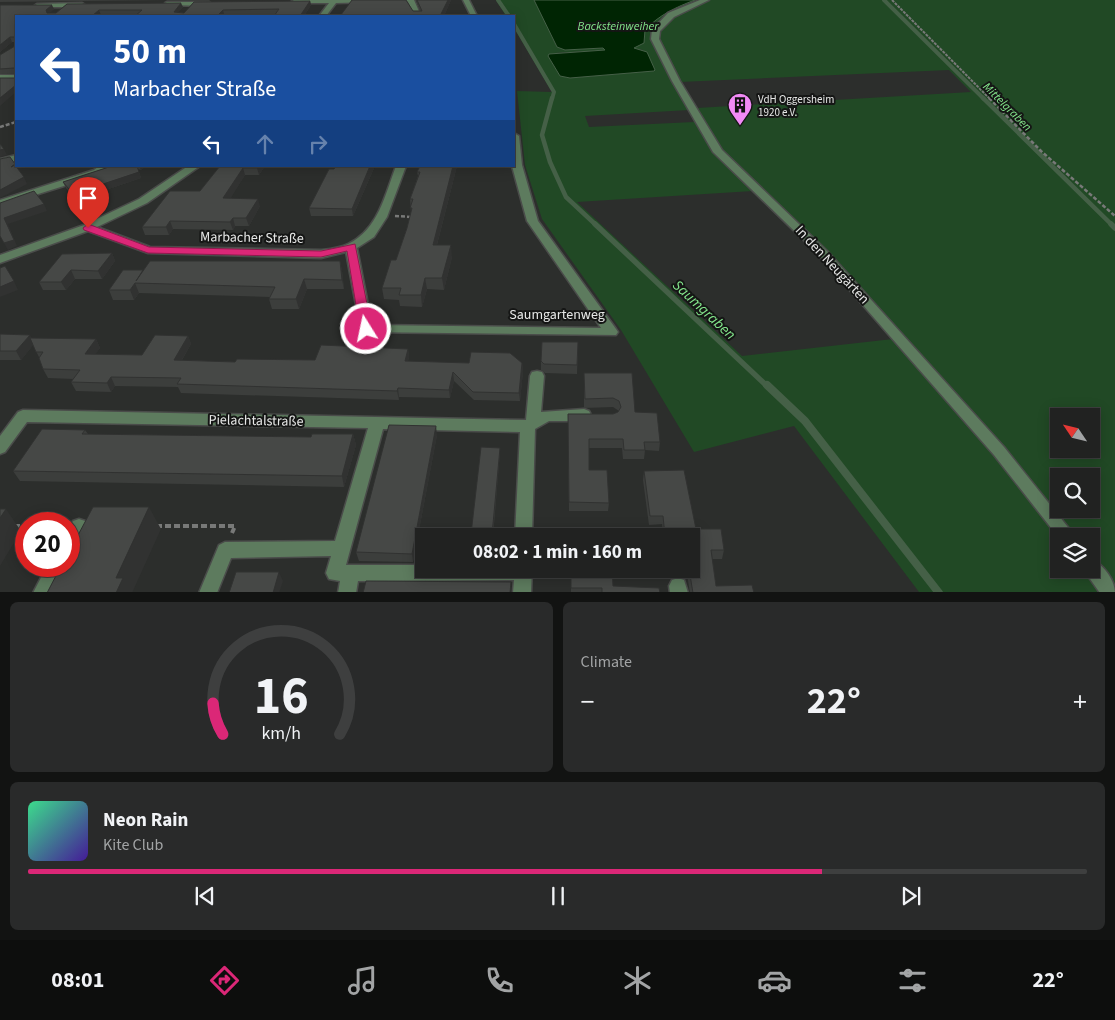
<!DOCTYPE html>
<html lang="en">
<head>
<meta charset="utf-8">
<style>
  :root { --surface:#212221; --page:#292a2a; --text:#f1f3f6; --muted:#a2a4a5; --line:#3e3f3f; --accent:#db2777 }
  body { margin:0; font-family:"Source Sans 3",sans-serif; background:var(--page); color:var(--text); height:100vh; display:flex; flex-direction:column; font-size:19px; white-space:nowrap }
  * { box-sizing:border-box; margin:0 }
  p { font-size:16px; color:var(--muted) }
  .icon { flex:none; width:28px; height:28px; fill:none; stroke:currentColor; stroke-width:2; stroke-linecap:round; stroke-linejoin:round }
  .map { position:relative; height:592px; overflow:hidden }
  .panel { display:flex; flex-direction:column; gap:10px; padding:10px; background:#121312; flex:1 }
  .panel>* { flex:none }
  .guide { position:absolute; left:15px; top:15px; width:500px; height:152px; border-radius:0px; box-shadow:0 2px 12px #0003,0 0 0 1px var(--line); background:#1a4fa0; color:#fff; overflow:hidden }
  .needle { width:32px; rotate:305deg }
  .fabs { position:absolute; left:1050px; top:408px; display:grid; gap:10px }
  .fabs a { display:grid; place-items:center; width:50px; height:50px; border-radius:0px; background:var(--surface); box-shadow:0 2px 12px #0003,0 0 0 1px var(--line); font-size:25px }
  .speed { position:absolute; left:15px; top:512px; display:flex; gap:10px; font-size:25px; font-weight:700; text-align:center }
  .speed>* { display:grid; place-content:center; width:65px; height:65px; border-radius:50%; background:var(--surface); box-shadow:0 2px 12px #0003,0 0 0 1px var(--line); line-height:1 }
  .speed .limit { border:8px solid #d22; background:#fff; color:#111 }
  .pin { position:absolute; display:grid; place-items:center; width:42px; height:42px; color:#fff; margin:-51px -21px; border-radius:50% 50% 50% 0; rotate:-45deg; box-shadow:0 0 5px #0007 }
  .pin .icon { rotate:45deg }
  .me { position:absolute; width:55px; margin:-28px; rotate:350deg; stroke-linejoin:round; filter:drop-shadow(0 0 4px #0008) }
  .turn { display:flex; align-items:center; gap:18px; height:105px; padding:0 15px; font-size:22px }
  .turn .icon { width:65px; height:65px; stroke-width:2.5 }
  .turn b { display:block; font-size:35px; line-height:42px }
  .lanes { display:flex; align-items:center; height:48px; padding:0 15px; background:#0003; justify-content:center; gap:25px; direction:ltr }
  .lanes .off { opacity:.35 }
  .big { font-size:38px; font-weight:700; line-height:1.1 }
  .panel .tile { flex:1; display:flex; flex-direction:column; justify-content:center; gap:8px; min-width:0; padding:0 18px; border-radius:8px; background:var(--page) }
  .panel .dial { align-items:center; gap:0 }
  .dial svg { height:130px; overflow:visible; fill:none; stroke:var(--line); stroke-width:7; stroke-linecap:round; text-anchor:middle }
  .dial text { fill:var(--text); stroke:none }
  .song { display:flex; align-items:center; gap:15px }
  .cover { width:60px; height:60px; border-radius:8px; background:linear-gradient(135deg,hsl(150 70% 55%),hsl(260 70% 35%)) }
  .played { height:5px; border-radius:2px; background:linear-gradient(90deg,var(--accent) 75%,var(--line) 75%) }
  .keys { display:flex; justify-content:space-around; direction:ltr }
  .heat { display:flex; justify-content:space-between; align-items:center; font-size:28px; direction:ltr }
  .panel .tiles { flex:1; display:grid; gap:10px; grid-template-columns:1fr 1fr }
  .tile:last-child { grid-column:span 2 }
  .trip { position:absolute; left:415px; top:528px; width:285px; height:50px; border-radius:0px; background:var(--surface); box-shadow:0 2px 12px #0003,0 0 0 1px var(--line); font-weight:700; line-height:50px; text-align:center }
  .tab-bar { display:flex; height:80px; justify-content:space-around; align-items:center; background:#0d0e0d; color:var(--muted) }
  .tab-bar .icon { width:35px; height:35px }
  .tab-bar .on { color:var(--accent) }
  .tab-bar b { font-size:22px; color:var(--text) }
  .map>svg:first-child { display:block }
</style>
</head>
<body>
<div class="map">
<svg width="1115" height="593" viewBox="0 0 1115 593">
  <rect width="100%" height="100%" fill="#2c2e2c"/>
  <!-- green -->
  <path fill="#214925" fill-rule="evenodd" d="M496 0H534L557 47 565 50 603 48 605 50 554 53 570 78 654 71 643 50 632 48 640 45C641 40 642 34 644 30 653 14 679 6 695 0H1115V592H919L794 426 694 452 621 330 542 219 525 165 517 91 552 92 514 28V16H506ZM949 70 971 92 697 108 680 82ZM689 110 694 122 589 127 585 116ZM753 191 818 254 893 339 742 356 577 202ZM1059 416H1091V449H1059ZM1059 476H1091V509H1059ZM1059 536H1091V569H1059Z"/>
  <!-- water -->
  <path fill="#002503" stroke="#456047" d="M534 0H695C676 7 659 15 645 30L644 43 634 48 647 52 655 70 654 71 570 78 560 76 548 56 549 54 605 50 603 48 565 50 557 47Z"/>
  <g fill="none" stroke-linecap="round" stroke-linejoin="round">
    <!-- stream-far3 -->
    <path stroke="#456047" stroke-width="4" d="M498 0 509 16
      M884 0 984 99
      M514 24 554 92 552 99"/>
    <!-- stream-far2 -->
    <path stroke="#456047" stroke-width="4.5" d="M552 98 542 135 550 162 566 197 596 225
      M983 98 1112 225"/>
    <!-- stream-far1 -->
    <path stroke="#456047" stroke-width="5.5" d="M595 224 768 387
      M1111 224 1115 228"/>
    <!-- stream -->
    <path stroke="#456047" stroke-width="8" d="M767 385 805 421 939 593"/>
    <defs>
      <path id="minor" d="M294 0H377L374 2 336 3 326 16H319L329 3H292L291 2Z
        M405 0H414L421 16H415L408 2Z
        M463 0H469L477 16H471Z
        M700 0H709L674 17 660 31 659 39 680 81 722 150 827 251 1004 447 1075 536H1059V538L994 455 819 255 713 152 672 81 651 39 652 30 668 13Z
        M167 2H209L212 4 209 6 165 5V3Z
        M37 4 82 3 85 5 82 7H35L34 6Z
        M0 75H16V79H0Z
        M514 133 519 136 522 165 538 221 616 329 618 332 616 335 361 332 346 252 321 258 148 253 88 231 0 263V255L84 225 139 199 188 166H200L147 203 97 227 150 247 321 250C330 249 340 248 348 244 378 230 385 195 396 166H406L387 217 374 237 357 248 372 325 601 328 527 221 512 166Z
        M16 155V161L0 165V159Z
        M99 166H111L102 174 0 206V200L94 170Z
        M537 371 542 372 544 376 541 412 584 409 589 411 591 415 589 419 584 421H549L535 429 532 536H515L520 432 383 429 346 565H424V569H532L531 593H513L514 580 358 581 356 593H338L340 581 329 579 326 573 331 556 231 558 217 593H199L219 545 225 542 335 541 368 428 27 422 5 452 0 454V436L18 412 23 410 526 420 530 376 532 372Z
        M79 519 85 521 87 526 75 549 69 552V528L73 521Z
        M1091 559C1103 564 1115 580 1115 593H1100L1083 569H1091Z
        M47 566H65L52 593H33Z
        M678 578 684 580 688 593H670L669 586 672 580Z"/>
    </defs>
    <!-- minor casing -->
    <use href="#minor" stroke="#4a4c4a" stroke-width="3"/>
    <!-- path-far2 -->
    <path stroke="#787978" stroke-width="2" stroke-dasharray="3 1" stroke-linecap="butt" d="M892 0 990 99"/>
    <!-- path-far1 -->
    <path stroke="#787978" stroke-width="2.5" stroke-dasharray="4 2" stroke-linecap="butt" d="M989 98 1041 151 1115 216
      M0 127 16 122
      M395 216 412 217"/>
    <!-- path -->
    <path stroke="#787978" stroke-width="4" stroke-dasharray="6 3" stroke-linecap="butt" d="M14 526H26
      M156 526H235L232 533"/>
    <!-- minor -->
    <use href="#minor" fill="#5d7b5e" fill-rule="evenodd"/>
  </g>
  <!-- wall -->
  <path fill="#3c3e3c" d="M0 0H167L0 2Z
    M416 0H451L444 16 413 11H420Z
    M310 1 311 5 304 16H274L276 14H137L16 16V73L0 74V55L15 46V42H12L0 52V5L54 9 49 13H56L67 4 183 7 178 12 184 13Z
    M112 166H146L141 170 138 169 141 178 76 200 66 188 63 182Z
    M220 166H265L259 175H245L230 198 260 206 249 226H235L233 230 173 229 169 235H145L142 227 200 191Z
    M375 166 353 216H311L309 208 334 169Z
    M420 166H457L437 245 452 257 444 290 427 289 422 307 400 306 399 300 384 299 382 288 396 260 407 228 411 212 410 199 418 176 417 172Z
    M112 253 115 261 102 279H75L66 290H43L39 282Z
    M340 261 342 271 344 289H307L299 309H272L269 299 270 297 139 293 134 300H113L109 290 143 270Z
    M0 334 32 338 96 339 100 348 95 354 142 355 188 336 191 344 182 360 235 362 315 360 408 349 409 357 408 361 469 363H522L523 371 520 401 474 400 454 381 450 398 399 397V400L181 393 178 387 115 386 111 392 76 391 71 382 74 379 48 378 43 369 39 357 33 345 21 360H0Z
    M578 342 577 374 545 373 541 370V361Z
    M584 373 635 412 660 442 659 451 645 450 644 459H623L622 448H589V470L609 503 608 511H569L568 414H613L618 412 619 411 613 407 584 408Z
    M85 430 88 434 311 437 353 434 356 445 344 487 20 481 13 471Z
    M437 435 413 562 359 561 356 552Z
    M500 452 493 536H471V534Z
    M644 471 696 529 724 550 722 559H712L716 586 754 593H690L687 574H666V569H691V536H663L662 524 649 525 643 480Z
    M571 569 613 586 660 593H571Z"/>
  <!-- shaded-wall -->
  <path fill="#313231" d="M448 0H451L444 16H440Z
    M310 1 311 5 304 16H300Z
    M181 3 183 7 175 16 174 12Z
    M52 5 54 9 48 15 46 10Z
    M99 10 101 15 99 16H92Z
    M223 10 224 14 222 16H217Z
    M10 37 12 42 0 52V45Z
    M16 85V92L0 106V98Z
    M4 149 7 155 0 157V150Z
    M137 166 141 178 76 200 73 194Z
    M139 166H146L141 170Z
    M258 166H265L259 175 257 168Z
    M370 166H375L353 216 352 209Z
    M453 166H457L434 256 433 245Z
    M243 168 245 175 226 206 223 198Z
    M24 177 27 184 0 198V190Z
    M258 199 260 206 249 226 246 218Z
    M44 204 47 211 8 224 17 246 8 250 4 243V218Z
    M233 218 235 226 233 230 230 222Z
    M170 221 173 229 169 235 166 227Z
    M451 245 452 257 444 290 442 278Z
    M112 253 115 261 102 279 98 271Z
    M340 261 342 271 344 289 342 280Z
    M71 270 75 279 66 290 61 282Z
    M425 278 427 289 422 307 421 295Z
    M304 279 307 289 299 309 296 299Z
    M14 281 18 290 0 297V287Z
    M135 283 139 293 134 300 130 290Z
    M30 335 35 343 21 360 16 351Z
    M188 336 191 344 177 368 174 360Z
    M96 339 100 348 89 363 85 354Z
    M408 349 409 357 406 370 405 361Z
    M522 363 523 371 520 401 519 393Z
    M453 372 454 381 450 398 449 390Z
    M111 377 115 386 111 392 107 383Z
    M398 388 399 397V400L397 391Z
    M436 426 437 435 413 562 412 554Z
    M353 434 356 445 344 487 342 476Z
    M500 448V452L492 536V535Z
    M149 507 161 529 132 593H116V578Z
    M6 509 21 531 0 566V518Z
    M279 572 283 581 279 593H273Z"/>
  <!-- building -->
  <path fill="#464846" stroke="#313231" d="M352 0H406L413 11H422L417 0H448L440 16H340Z
    M310 1 300 16H274L279 9 223 10 217 16H135L142 10H99L92 16H16V67L14 68 0 69V55L15 46V37H10L0 45V5H52L46 10 47 13H56L67 4 181 3 174 12 184 13 194 2Z
    M0 78H16V85L0 98Z
    M0 144 4 149 0 150Z
    M10 157 15 164 11 167 15 165 24 177 0 190V159Z
    M112 166H137L139 172 73 194 63 182Z
    M220 166H258L257 168H243L223 198 258 199 246 218H233L230 222 170 221 166 227H142L170 191H200Z
    M336 166H370L352 209 309 208 329 169H334Z
    M420 166H453L433 245H451L442 278H425L421 295H399L401 288H382L391 260H396L407 228 412 208H410L413 199H410L420 172H417Z
    M34 191 44 204 4 218 14 240 4 243 0 236V203Z
    M112 253 98 271 71 270 61 282H39L62 254Z
    M150 261H340L342 280 304 279 296 299H269L275 287 135 283 130 290H109L123 270H143L136 281Z
    M5 266 14 281 0 287V268Z
    M0 334 30 335 16 351H0Z
    M155 335 188 336 174 360 235 362 237 359 315 360 321 345 408 349 405 361 469 363 471 352 510 353 522 363 519 393 473 392 453 372 449 390 398 388 397 391 177 384 181 378 111 377 107 383 71 382 80 370 43 369 39 358 43 352H36L30 338 96 339 85 354 142 355Z
    M542 342H578L577 365 544 364 541 361Z
    M584 373H632L635 412 657 413 660 442H644L645 450H624L623 439H589V470H607L609 503 569 502 568 414H613L618 412 621 407 619 401 613 398 585 399Z
    M389 425 436 426 412 554 356 552Z
    M42 429 85 430 82 434 311 437 312 434H353L342 476 13 471Z
    M481 447 500 448 492 535 471 534Z
    M684 470 696 529H721L724 550H711L716 586 752 585 754 593H693L689 569H691V536H665L663 516H650L644 471Z
    M93 507H149L116 578H123L116 593H47L61 566H69V552Z
    M0 509H6L0 518Z
    M572 531H625V536H571Z
    M571 569H612L613 586 659 588 660 593H602V588H571Z
    M236 572H279L273 593H229Z
    M366 581 511 582 510 593H363Z"/>
  <!-- route -->
  <path fill="#db2777" stroke="#8e194d" d="M88 224 149 247 321 251 355 244 372 329 366 333 360 329 347 251 321 257 148 253 84 230 83 228Z"/>
  <!-- icons -->
  <defs>
    <symbol id="building-pin" viewBox="-11 -11 22 30"><path d="M0 17L-7.5 6A9.5 9.5 0 1 1 7.5 6Z" fill="#f18af5" stroke="#151615"/><path d="M-4-6H4V6H1V3H-1V6H-4ZM-2.5-4.3h1.7v1.8h-1.7ZM.8-4.3h1.7v1.8H.8ZM-2.5-1h1.7V.8h-1.7ZM.8-1h1.7V.8H.8Z" fill="#111"/></symbol>
  </defs>
  <g fill-rule="evenodd">
    <use href="#building-pin" x="726" y="91" width="28" height="38"/>
  </g>
  <g text-anchor="middle" dominant-baseline="central" stroke-width="4" stroke-linejoin="round" paint-order="stroke">
    <!-- far-poi labels -->
    <g font-size="11" fill="#e7e8e7" stroke="#151615" text-anchor="start">
      <text x="758" y="99">VdH Oggersheim<tspan x="758" dy="13">1920 e.V.</tspan></text>
    </g>
    <!-- far-water labels -->
    <g font-size="12" font-style="italic" fill="#84e68c" stroke="#151615">
      <text x="618" y="26">Backsteinweiher</text>
      <text transform="translate(1007 107) rotate(45)">Mittelgraben</text>
    </g>
    <!-- street labels -->
    <g font-size="14" fill="#e7e8e7" stroke="#151615">
      <text transform="translate(252 238) rotate(1)">Marbacher Straße</text>
      <text transform="translate(832 265) rotate(47)">In den Neugärten</text>
      <text x="557" y="315">Saumgartenweg</text>
      <text transform="translate(256 421) rotate(1)">Pielachtalstraße</text>
    </g>
    <!-- water labels -->
    <g font-size="15" font-style="italic" fill="#84e68c" stroke="#151615">
      <text transform="translate(704 310) rotate(43)">Saumgraben</text>
    </g>
  </g>
</svg>
<div class="fabs">
<a><svg class="needle" viewBox="-14 -14 28 28"><path d="M0-13l5 13h-10z" fill="#e53935"/><path d="M0 13l5-13h-10z" fill="#a2a4a5"/></svg></a>
<a><svg class="icon" aria-label="search" viewBox="0 0 24 24"><circle cx="10" cy="10" r="6"/><path d="M15 15l6 6"/></svg></a>
<a><svg class="icon" aria-label="layers" viewBox="0 0 24 24"><path d="M12 4l9 5-9 5-9-5zM3 14l9 5 9-5"/></svg></a>
</div>
<div class="speed"><div class="limit">20</div></div>
<div class="pin" style="left:88px;top:228px;background:#d93025"><svg class="icon" aria-label="arrive" viewBox="0 0 24 24"><path d="M6 21V4h12l-3 4 3 4H6"/></svg></div>
<svg class="me" style="left:366px;top:329px" viewBox="-20 -20 40 40"><circle r="17" fill="#db2777" stroke="#fff" stroke-width="3"/><path d="M0-11L8 9 0 5-8 9z" fill="#fff"/></svg>
<div class="trip">08:02 · 1 min · 160 m</div>
<div class="guide">
<div class="turn"><svg class="icon" aria-label="left" viewBox="0 0 24 24"><path d="M17 20v-9H6M10 6l-5 5 5 5"/></svg><div><b>50 m</b>Marbacher Straße</div></div>
<div class="lanes"><svg class="icon" aria-label="left" viewBox="0 0 24 24"><path d="M17 20v-9H6M10 6l-5 5 5 5"/></svg><svg class="icon off" aria-label="ahead" viewBox="0 0 24 24"><path d="M12 20V5M6 11l6-6 6 6"/></svg><svg class="icon off" aria-label="right" viewBox="0 0 24 24"><path d="M7 20v-9h11M14 6l5 5-5 5"/></svg></div>
</div>
</div>
<section class="panel">
<div class="tiles">
<div class="tile dial"><svg viewBox="0 0 100 80">
<path d="M14 69A42 42 0 1 1 86 69"/>
<path d="M14 69A42 42 0 0 1 8 50" stroke="#db2777"/>
<text x="50" y="56" font-size="32" font-weight="700">16</text>
<text x="50" y="72" font-size="11">km/h</text>
</svg></div>
<div class="tile"><p>Climate</p>
<div class="heat"><a>−</a><b class="big">22°</b><a>+</a></div>
</div>
<div class="tile">
<div class="song"><i class="cover"></i><div><b>Neon Rain</b><p>Kite Club</p></div></div>
<div class="played"></div>
<div class="keys"><svg class="icon" aria-label="previous" viewBox="0 0 24 24"><path d="M18 5L8 12l10 7zM5 5v14"/></svg><svg class="icon" aria-label="pause" viewBox="0 0 24 24"><path d="M8 5v14M16 5v14"/></svg><svg class="icon" aria-label="next" viewBox="0 0 24 24"><path d="M6 5l10 7-10 7zM19 5v14"/></svg></div>
</div>
</div>
</section>
<nav class="tab-bar">
<b>08:01</b>
<svg class="icon on" aria-label="directions" viewBox="0 0 24 24"><path d="M12 3l9 9-9 9-9-9zM9 14v-3h6M13 9l2 2-2 2"/></svg>
<svg class="icon" aria-label="music" viewBox="0 0 24 24"><path d="M9 18V5l10-2v13"/><circle cx="6" cy="18" r="3"/><circle cx="16" cy="16" r="3"/></svg>
<svg class="icon" aria-label="phone" viewBox="0 0 24 24"><path d="M5 4h4l2 5-3 2q2 4 5 5l2-3 5 2v4C11 20 4 13 5 4z"/></svg>
<svg class="icon" aria-label="climate" viewBox="0 0 24 24"><path d="M12 3v18M4 7l16 10M4 17L20 7"/></svg>
<svg class="icon" aria-label="car" viewBox="0 0 24 24"><path d="M5 17H2v-5l4-1 3-4h7l3 4 3 1v5h-3M9 17h6M6 11h13"/><circle cx="7" cy="17" r="2"/><circle cx="17" cy="17" r="2"/></svg>
<svg class="icon" aria-label="filters" viewBox="0 0 24 24"><path d="M4 7h16M4 17h16"/><circle cx="9" cy="7" r="2"/><circle cx="15" cy="17" r="2"/></svg>
<b>22°</b>
</nav>
</body>
</html>
